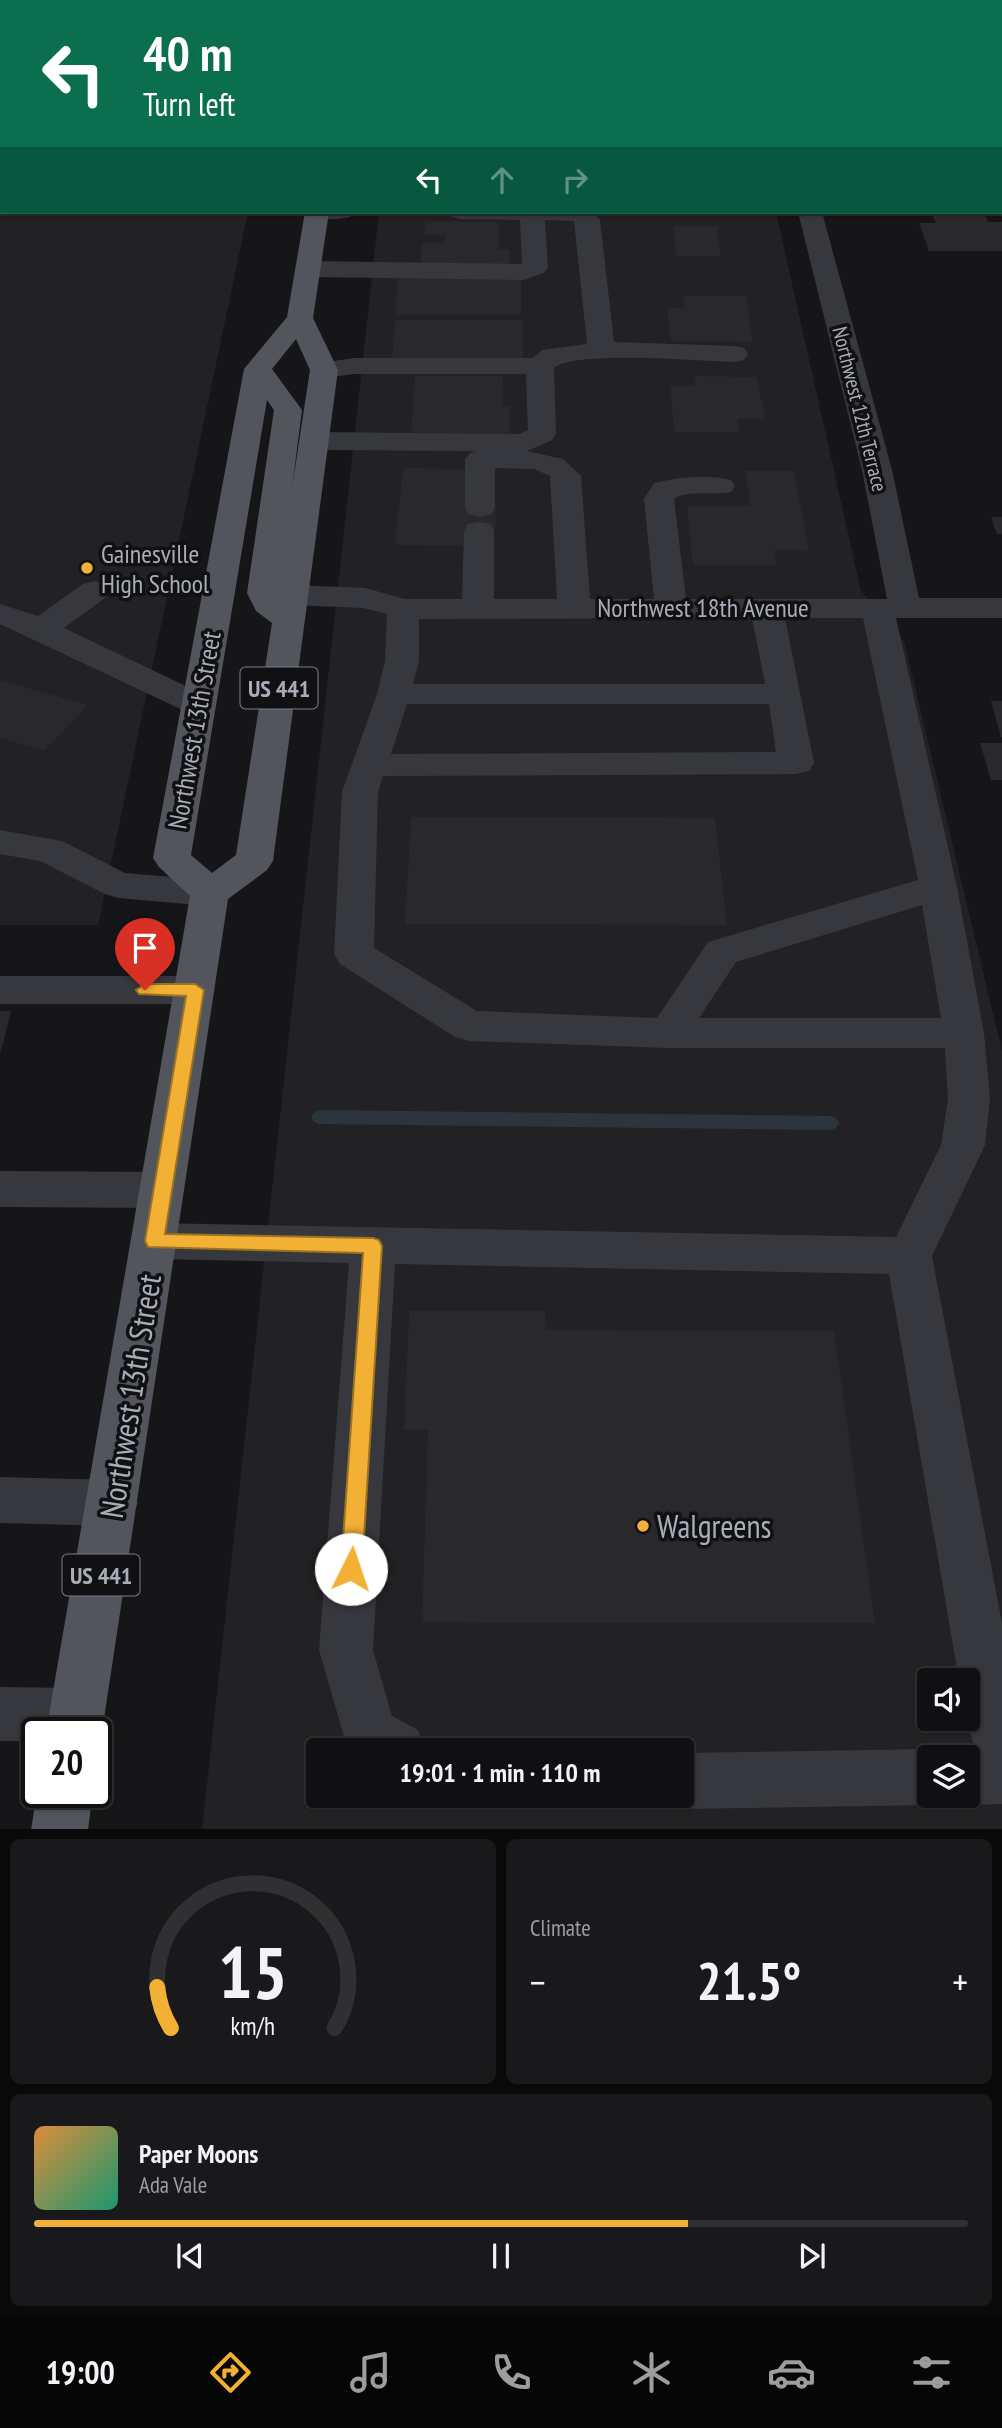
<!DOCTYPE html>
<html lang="en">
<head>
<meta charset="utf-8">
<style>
  :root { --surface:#101012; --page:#19191b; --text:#f1f3f6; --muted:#9c9d9f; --line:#303032; --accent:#f2b134 }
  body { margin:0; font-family:"PT Sans Narrow",sans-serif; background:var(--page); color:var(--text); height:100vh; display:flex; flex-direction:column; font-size:26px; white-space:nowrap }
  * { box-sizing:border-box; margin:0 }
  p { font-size:23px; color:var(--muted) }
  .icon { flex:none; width:38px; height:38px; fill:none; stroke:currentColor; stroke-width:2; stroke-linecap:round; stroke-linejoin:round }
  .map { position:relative; height:1829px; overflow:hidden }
  .sheet { display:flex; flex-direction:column; gap:10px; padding:10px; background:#09090a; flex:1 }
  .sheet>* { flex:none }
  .top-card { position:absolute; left:0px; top:0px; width:1003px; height:214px; box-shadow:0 2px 5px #0004,0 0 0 2px var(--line); background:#0b6e4f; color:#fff; overflow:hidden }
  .buttons { position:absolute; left:917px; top:1668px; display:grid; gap:14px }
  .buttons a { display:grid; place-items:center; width:63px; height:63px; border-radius:7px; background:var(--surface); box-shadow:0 2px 5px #0004,0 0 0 2px var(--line); font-size:35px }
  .speed { position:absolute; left:21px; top:1717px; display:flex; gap:14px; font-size:35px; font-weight:700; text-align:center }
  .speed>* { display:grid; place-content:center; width:91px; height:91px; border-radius:50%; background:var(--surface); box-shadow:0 2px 5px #0004,0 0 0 2px var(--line); line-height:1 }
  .speed .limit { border:4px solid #111; border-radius:10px; background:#fff; color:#111 }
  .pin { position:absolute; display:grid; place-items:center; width:60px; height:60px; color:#fff; margin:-72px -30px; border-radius:50% 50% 50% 0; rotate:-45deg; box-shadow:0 0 7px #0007 }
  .pin .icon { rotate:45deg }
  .me { position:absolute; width:77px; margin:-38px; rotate:4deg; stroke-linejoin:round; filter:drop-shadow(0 0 5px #0008) }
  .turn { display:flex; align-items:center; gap:24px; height:147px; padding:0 28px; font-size:32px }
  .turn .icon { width:91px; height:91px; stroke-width:2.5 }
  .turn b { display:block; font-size:49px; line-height:60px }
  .lanes { display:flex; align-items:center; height:66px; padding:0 28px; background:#0003; justify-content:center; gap:35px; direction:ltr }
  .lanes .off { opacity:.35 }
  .big { font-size:52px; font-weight:800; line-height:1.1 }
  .sheet .widget { flex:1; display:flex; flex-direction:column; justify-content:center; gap:10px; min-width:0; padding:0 24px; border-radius:10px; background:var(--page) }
  .sheet .dial { align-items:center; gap:0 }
  .dial svg { height:182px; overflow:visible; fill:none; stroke:var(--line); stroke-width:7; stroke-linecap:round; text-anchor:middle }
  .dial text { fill:var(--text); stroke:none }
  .song { display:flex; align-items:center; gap:21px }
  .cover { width:84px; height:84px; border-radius:10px; background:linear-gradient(135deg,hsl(30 70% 55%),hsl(160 70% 35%)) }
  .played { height:7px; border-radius:4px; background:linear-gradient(90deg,var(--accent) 70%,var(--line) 70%) }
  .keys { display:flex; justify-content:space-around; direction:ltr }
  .heat { display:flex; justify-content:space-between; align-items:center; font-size:38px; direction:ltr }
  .sheet .tiles { flex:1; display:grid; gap:10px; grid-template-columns:1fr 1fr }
  .widget:last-child { grid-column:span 2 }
  .trip { position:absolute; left:306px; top:1738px; width:388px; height:70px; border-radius:7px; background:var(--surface); box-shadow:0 2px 5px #0004,0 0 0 2px var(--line); font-weight:800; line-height:70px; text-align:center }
  .dock { display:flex; height:112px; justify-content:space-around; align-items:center; background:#060607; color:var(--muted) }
  .dock .icon { width:49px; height:49px }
  .dock .current { color:var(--accent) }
  .dock b { font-size:32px; color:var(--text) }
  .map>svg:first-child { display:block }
</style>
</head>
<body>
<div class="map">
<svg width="1002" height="1830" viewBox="0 0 1002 1830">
  <rect width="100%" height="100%" fill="#161618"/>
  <!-- built -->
  <path fill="#222225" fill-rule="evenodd" d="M0 85 2 212H248L98 925H0Z
    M379 212H776L861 591 904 641 1002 1051V1829L202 1830ZM929 1680H968V1718H929ZM318 1750H682V1796H318ZM929 1757H968V1796H929Z"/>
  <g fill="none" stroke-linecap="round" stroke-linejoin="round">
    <!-- stream -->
    <path fill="#2c353c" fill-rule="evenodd" d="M0 22 2 23V28H0Z
      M320 1110 830 1116 836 1118 839 1123 836 1128 830 1130 320 1124 314 1122 311 1117 314 1112Z"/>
  </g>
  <!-- building -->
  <path fill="#29292c" d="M933 216H986L988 222H1002V251H929L919 223H936Z
    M425 221 498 222V249H510L509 268H420L422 243H445V235H424Z
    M673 226H717L721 256H676Z
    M398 278H521V315H395Z
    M684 296H746L753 342 671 341 667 308H685Z
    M395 320H522L523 360H392Z
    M415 376H503L502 406H510V436L411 435Z
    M694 376 757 377 765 419H737L739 432H674L670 386H696Z
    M403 468 468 469 466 508H496L495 531H464L463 546 395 545Z
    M745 471H794L809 550H774L777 565H693L687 506H751Z
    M991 517H1002V534H997Z
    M0 680 88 705 44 751 0 738Z
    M991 701H1002V737H1001Z
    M980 743H1002V780H991Z
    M411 817 715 818 727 925 405 924Z
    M0 1011H11L1 1052 0 1051Z
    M409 1311H545L546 1330 834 1331 875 1623 422 1622 428 1430H404Z"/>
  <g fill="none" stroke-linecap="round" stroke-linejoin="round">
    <!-- minor -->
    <path fill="#37383d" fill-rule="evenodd" d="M681 0H701V2H681Z
      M2 89V103L0 104V90Z
      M305 212H353L350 217C336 220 322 220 308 217Z
      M449 212H592L600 220 614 342 734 346 744 348 748 354 744 360 734 362C700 361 576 350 554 368L556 434 552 440 527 451 563 459 581 476 590 599H654L644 499 654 483C679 477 706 474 731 480L735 486 731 492C714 496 687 489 674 499L686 599H887L862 470 798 212H822L892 470 919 598H1002V618H896L957 887 984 1033 990 1099 985 1145 932 1256 1002 1623V1804L968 1805 948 1797 929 1805 682 1809 662 1801 660 1796H682V1753L929 1749 948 1757H929V1796H968V1757H949L975 1749 966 1718H968V1680H959L889 1274 395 1264 373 1650 392 1716 418 1730 426 1750H348L319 1650 349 1263 154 1259 138 1254 131 1241 138 1228 154 1223 896 1237 941 1145 948 1099 945 1048H668L469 1041 455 1037 340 964 334 954 342 792 377 694 385 661 387 614 363 608 293 605 282 602 277 595 282 588 293 585 365 588 405 599H462L464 531 468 524 479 522 490 524 494 531V599H557L550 476 534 469 495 468V508L491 514 480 517 469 514 465 508V459L470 453 476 451 314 450 304 447 300 441 304 435 314 432 519 434 528 430 526 374H354L324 378 314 376 310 370 314 364 354 358H533L542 350 587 344 574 221 545 220 548 268 544 273 523 280 308 277 299 274 295 269 299 264 308 261 522 264 520 220 461 219 452 217ZM752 618 765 684H413L419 661V619ZM785 618H863L918 880 708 942 657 1018 477 1011 374 948 378 792 383 776 796 774 809 771 814 763ZM407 704H769L776 752 391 754ZM922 905 941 1018H699L736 962Z
      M94 581 105 584 110 591 105 598 64 628 211 698 216 705 211 712 199 716 187 712 0 624V604L38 616 83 584Z
      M0 830 62 841 125 873 210 880 223 884 229 893 223 902 210 906 118 898 105 894 40 861 0 854Z
      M0 976H195L209 980 215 990 209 1000 195 1004H0Z
      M0 1171 162 1172 178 1178 184 1190 178 1202 162 1208 0 1207Z
      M0 1477 113 1480 131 1487 138 1503 131 1519 113 1526 0 1523Z
      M0 1687 77 1688 96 1696 104 1715 96 1734 37 1732V1741H0Z"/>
    <!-- major -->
    <path fill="#53555c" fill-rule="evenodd" d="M341 0H361L340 2Z
      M305 212H329L313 318 338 370 273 861 267 870 228 899 102 1732 96 1745V1732H46L190 896 159 867 153 858 244 369 287 317ZM296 339 310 370 292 488 302 410 272 369ZM267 400 274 410 247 593 256 611 272 623 236 855 212 873 191 855Z
      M37 1792H93L88 1830H31Z"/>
  </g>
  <!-- route -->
  <path fill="#f2b134" stroke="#9d7322" stroke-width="2" d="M145 984H195L204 990 165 1234 373 1238 379 1240 382 1246 362 1569 359 1576 351 1579 344 1576 341 1569 363 1253 148 1247 145 1241 186 996 139 994 136 990Z"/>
  <!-- markers -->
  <g fill="#f2b134" stroke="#111113" stroke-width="2.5">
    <circle cx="87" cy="568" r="7"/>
    <circle cx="643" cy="1526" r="7"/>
  </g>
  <g text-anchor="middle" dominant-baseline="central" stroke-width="7" stroke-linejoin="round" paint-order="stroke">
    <!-- far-street labels -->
    <g font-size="21" fill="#a8adb8" stroke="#111113">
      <text transform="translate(860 409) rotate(76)">Northwest 12th Terrace</text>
    </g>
    <!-- shield labels -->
    <g fill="#111113" stroke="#7b7e86" stroke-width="2">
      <rect x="240.5" y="667.5" width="77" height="41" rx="5"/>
      <rect x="62.5" y="1554.5" width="77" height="41" rx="5"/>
    </g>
    <g font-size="24" font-weight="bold" fill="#a8adb8">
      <text x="279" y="688">US 441</text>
      <text x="101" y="1575">US 441</text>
    </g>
    <!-- poi labels -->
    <g font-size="26" fill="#a8adb8" stroke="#111113" text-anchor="start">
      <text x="101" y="553">Gainesville<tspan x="101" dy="30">High School</tspan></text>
    </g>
    <!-- street labels -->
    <g font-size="26" fill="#a8adb8" stroke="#111113">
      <text x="703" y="607">Northwest 18th Avenue</text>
      <text transform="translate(194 730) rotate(-80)">Northwest 13th Street</text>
    </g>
    <!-- near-street labels -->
    <g font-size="32" fill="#a8adb8" stroke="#111113">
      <text transform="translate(130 1396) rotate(-81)">Northwest 13th Street</text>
    </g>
    <!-- near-poi labels -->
    <g font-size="32" fill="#a8adb8" stroke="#111113" text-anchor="start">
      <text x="657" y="1526">Walgreens</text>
    </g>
  </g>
</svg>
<div class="buttons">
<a><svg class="icon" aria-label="sound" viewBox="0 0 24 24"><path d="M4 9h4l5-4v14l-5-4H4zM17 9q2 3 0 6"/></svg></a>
<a><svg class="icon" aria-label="layers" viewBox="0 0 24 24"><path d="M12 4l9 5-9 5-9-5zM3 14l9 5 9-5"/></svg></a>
</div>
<div class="speed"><div class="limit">20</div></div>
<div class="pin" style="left:145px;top:990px;background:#d93025"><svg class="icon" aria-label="arrive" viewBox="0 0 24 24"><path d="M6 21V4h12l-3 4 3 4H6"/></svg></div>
<svg class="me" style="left:351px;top:1569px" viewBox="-20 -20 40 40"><circle r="19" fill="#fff"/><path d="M0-13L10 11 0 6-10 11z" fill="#f2b134"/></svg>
<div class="trip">19:01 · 1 min · 110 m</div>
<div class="top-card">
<div class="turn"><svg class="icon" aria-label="left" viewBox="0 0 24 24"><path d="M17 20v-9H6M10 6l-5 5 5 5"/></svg><div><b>40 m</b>Turn left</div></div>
<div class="lanes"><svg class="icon" aria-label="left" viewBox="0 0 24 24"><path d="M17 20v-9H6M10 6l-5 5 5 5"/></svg><svg class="icon off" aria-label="ahead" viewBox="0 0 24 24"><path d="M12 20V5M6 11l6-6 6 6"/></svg><svg class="icon off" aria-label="right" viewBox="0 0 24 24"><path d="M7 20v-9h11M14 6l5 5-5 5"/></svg></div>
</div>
</div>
<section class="sheet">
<div class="tiles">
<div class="widget dial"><svg viewBox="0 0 100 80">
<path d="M14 69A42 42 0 1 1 86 69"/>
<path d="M14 69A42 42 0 0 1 8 51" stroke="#f2b134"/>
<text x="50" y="56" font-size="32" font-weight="700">15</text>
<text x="50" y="72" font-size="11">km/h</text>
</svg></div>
<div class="widget"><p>Climate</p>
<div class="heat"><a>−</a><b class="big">21.5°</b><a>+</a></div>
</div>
<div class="widget">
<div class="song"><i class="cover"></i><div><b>Paper Moons</b><p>Ada Vale</p></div></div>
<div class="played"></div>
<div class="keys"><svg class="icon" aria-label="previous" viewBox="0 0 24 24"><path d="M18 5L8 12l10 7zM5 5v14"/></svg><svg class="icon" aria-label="pause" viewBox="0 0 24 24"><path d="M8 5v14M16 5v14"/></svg><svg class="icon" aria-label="next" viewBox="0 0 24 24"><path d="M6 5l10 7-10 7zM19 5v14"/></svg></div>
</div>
</div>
</section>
<nav class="dock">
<b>19:00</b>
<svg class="icon current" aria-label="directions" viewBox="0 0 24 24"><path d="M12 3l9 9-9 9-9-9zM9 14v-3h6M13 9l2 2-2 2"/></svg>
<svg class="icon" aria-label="music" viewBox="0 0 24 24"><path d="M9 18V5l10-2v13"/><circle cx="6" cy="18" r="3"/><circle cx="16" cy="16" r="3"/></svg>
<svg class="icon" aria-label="phone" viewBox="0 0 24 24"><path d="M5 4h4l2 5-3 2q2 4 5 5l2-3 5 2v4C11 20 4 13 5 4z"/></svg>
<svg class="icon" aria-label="climate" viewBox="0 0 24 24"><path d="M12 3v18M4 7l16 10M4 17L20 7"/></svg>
<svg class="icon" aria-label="car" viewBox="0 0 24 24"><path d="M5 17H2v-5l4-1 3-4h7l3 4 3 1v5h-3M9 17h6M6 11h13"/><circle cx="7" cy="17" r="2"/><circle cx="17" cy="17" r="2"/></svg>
<svg class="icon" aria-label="filters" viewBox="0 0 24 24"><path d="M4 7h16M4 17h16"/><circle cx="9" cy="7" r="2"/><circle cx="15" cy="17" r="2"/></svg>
</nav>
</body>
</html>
